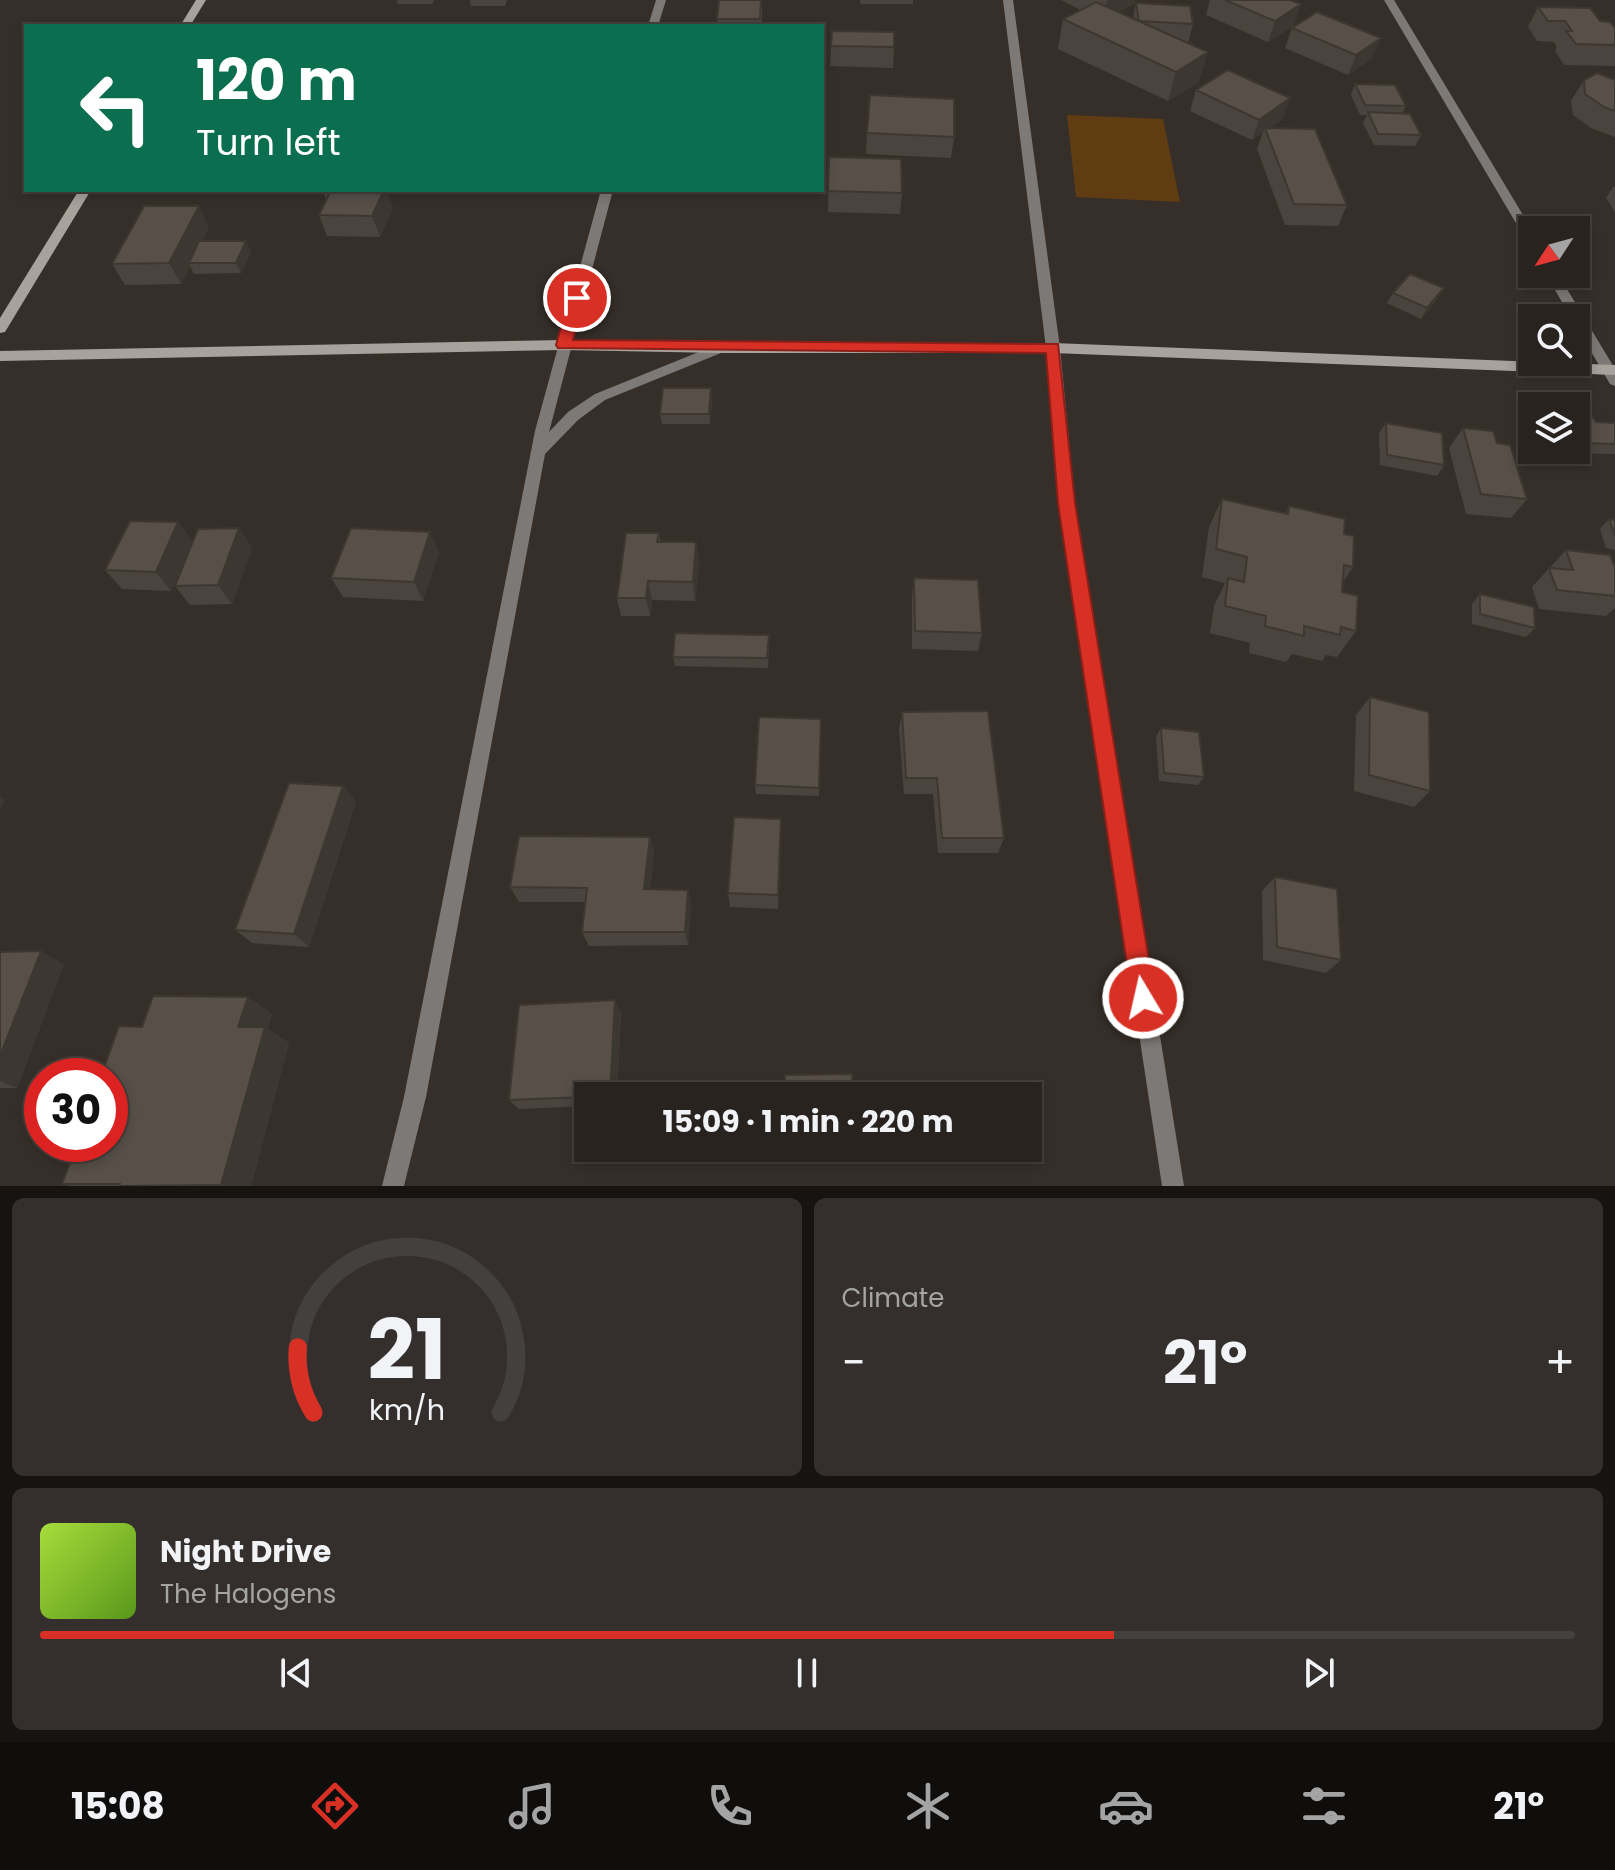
<!DOCTYPE html>
<html lang="en">
<head>
<meta charset="utf-8">
<style>
  :root { --surface:#28231f; --page:#342f2c; --text:#f1f3f6; --muted:#a5a4a4; --line:#44403d; --accent:#d93025 }
  body { margin:0; font-family:Poppins,sans-serif; background:var(--page); color:var(--text); height:100vh; display:flex; flex-direction:column; font-size:30px; white-space:nowrap }
  * { box-sizing:border-box; margin:0 }
  p { font-size:26px; color:var(--muted) }
  .icon { flex:none; width:44px; height:44px; fill:none; stroke:currentColor; stroke-width:2; stroke-linecap:round; stroke-linejoin:round }
  .map { position:relative; height:1186px; overflow:hidden }
  .panel { display:flex; flex-direction:column; gap:12px; padding:12px; background:#161311; flex:1 }
  .panel>* { flex:none }
  .banner { position:absolute; left:24px; top:24px; width:800px; height:168px; border-radius:0px; box-shadow:0 4px 12px #0003,0 0 0 2px var(--line); background:#0b6e4f; color:#fff; overflow:hidden }
  .needle { width:52px; rotate:234deg }
  .tools { position:absolute; left:1518px; top:216px; display:grid; gap:16px }
  .tools a { display:grid; place-items:center; width:72px; height:72px; border-radius:0px; background:var(--surface); box-shadow:0 4px 12px #0003,0 0 0 2px var(--line); font-size:40px }
  .speed { position:absolute; left:24px; top:1058px; display:flex; gap:16px; font-size:40px; font-weight:700; text-align:center }
  .speed>* { display:grid; place-content:center; width:104px; height:104px; border-radius:50%; background:var(--surface); box-shadow:0 4px 12px #0003,0 0 0 2px var(--line); line-height:1 }
  .speed .limit { border:12px solid #d22; background:#fff; color:#111 }
  .pin { position:absolute; display:grid; place-items:center; width:68px; height:68px; color:#fff; margin:-34px; border:4px solid #fff; border-radius:50%; box-shadow:0 2px 8px #0007 }
  .me { position:absolute; width:88px; margin:-44px; rotate:351deg; stroke-linejoin:round; filter:drop-shadow(0 0 6px #0008) }
  .turn { display:flex; align-items:center; gap:28px; height:168px; padding:0 40px; font-size:36px }
  .turn .icon { width:104px; height:104px; stroke-width:2.5 }
  .turn b { display:block; font-size:56px; line-height:68px }
  .big { font-size:60px; font-weight:700; line-height:1.1 }
  .panel .tile { flex:1; display:flex; flex-direction:column; justify-content:center; gap:12px; min-width:0; padding:0 28px; border-radius:12px; background:var(--page) }
  .panel .dial { align-items:center; gap:0 }
  .dial svg { height:208px; overflow:visible; fill:none; stroke:var(--line); stroke-width:7; stroke-linecap:round; text-anchor:middle }
  .dial text { fill:var(--text); stroke:none }
  .song { display:flex; align-items:center; gap:24px }
  .cover { width:96px; height:96px; border-radius:12px; background:linear-gradient(135deg,hsl(80 70% 55%),hsl(90 70% 35%)) }
  .played { height:8px; border-radius:4px; background:linear-gradient(90deg,var(--accent) 70%,var(--line) 70%) }
  .keys { display:flex; justify-content:space-around; direction:ltr }
  .heat { display:flex; justify-content:space-between; align-items:center; font-size:44px; direction:ltr }
  .panel .tiles { flex:1; display:grid; gap:12px; grid-template-columns:1fr 1fr }
  .tile:last-child { grid-column:span 2 }
  .trip { position:absolute; left:574px; top:1082px; width:468px; height:80px; border-radius:0px; background:var(--surface); box-shadow:0 4px 12px #0003,0 0 0 2px var(--line); font-weight:700; line-height:80px; text-align:center }
  .tabs { display:flex; height:128px; justify-content:space-around; align-items:center; background:#100e0c; color:var(--muted) }
  .tabs .icon { width:56px; height:56px }
  .tabs .selected { color:var(--accent) }
  .tabs b { font-size:36px; color:var(--text) }
  .map>svg:first-child { display:block }
</style>
</head>
<body>
<div class="map">
<svg width="1615" height="1186" viewBox="0 0 1615 1186">
  <rect width="100%" height="100%" fill="#362f29"/>
  <!-- green -->
  <path fill="#603c13" d="M1067 115 1163 119 1180 202 1076 197Z"/>
  <g fill="none" stroke-linecap="round" stroke-linejoin="round">
    <!-- street -->
    <path fill="#7d7976" fill-rule="evenodd" d="M656 0H666L658 26H648Z
      M1003 0H1013L1060 348 1075 503 1184 1186H1162L1059 503 1046 348Z
      M1384 0H1394L1532 230V244L1526 240Z
      M601 190H613L549 432 568 412 595 394 716 345 721 343 728 348 726 351 605 400 578 420 545 454 426 1097 404 1186H382L404 1097 535 431Z
      M1546 274H1558L1615 369V386L1610 384 1576 326V318H1571Z"/>
    <!-- secondary -->
    <path fill="#a8a29c" fill-rule="evenodd" d="M196 0H206L190 26H180Z
      M79 190H91L5 332 0 333V318Z
      M564 340 721 343H1053L1615 365V375L1053 353H721L564 350 0 361V351Z"/>
  </g>
  <!-- wall -->
  <path fill="#4b443e" d="M397 0H434L432 4H398Z
    M470 0H507L505 6H471Z
    M762 0V26H718L717 19Z
    M860 0H913V4H861Z
    M1061 0H1135L1134 4 1118 12 1133 18 1136 3 1193 24 1188 43 1199 82 1168 101 1058 49 1063 19 1081 10Z
    M1210 0H1290L1294 25 1268 42 1206 15Z
    M1538 7 1600 21 1615 28V66L1564 65 1555 51 1557 47 1554 42 1537 41 1528 27Z
    M1292 28 1372 58 1348 75 1285 48Z
    M832 31 894 47 893 68 830 66Z
    M1584 80H1615V137L1591 128 1573 115 1571 101Z
    M1355 84 1406 106 1402 113 1421 135 1415 146 1374 145 1363 123 1367 115H1360L1351 95Z
    M1196 90 1283 119 1270 128 1347 205 1338 226 1285 225 1257 149 1263 132 1252 140 1190 111Z
    M867 133 954 137 951 158 866 154Z
    M829 157 902 193 900 214 828 212Z
    M1613 187H1615V212L1606 198Z
    M325 190 393 208 380 237 327 236 319 215 326 199 324 193Z
    M209 227 202 241H246L251 252 241 273 194 274 190 266 181 284 125 285 112 264Z
    M1393 293 1437 299 1421 319 1387 303Z
    M712 399 710 424H662L660 414Z
    M1576 413 1596 422 1615 423V454L1563 453 1561 450H1576Z
    M1386 423 1444 465 1437 476 1380 465 1379 433Z
    M1463 428 1497 443 1527 499 1511 518 1466 514 1449 448Z
    M1222 499 1286 513 1289 506 1344 534 1353 567 1343 582 1342 592 1356 631 1337 657 1326 655 1322 661 1292 654 1286 662 1249 653 1250 643 1210 633 1214 606 1225 583 1202 577 1209 527Z
    M1609 519 1615 520V550L1606 548 1600 529Z
    M178 522 193 542 171 591 122 589 105 570Z
    M239 528 252 548 232 604 190 605 175 586Z
    M659 533 660 542H696L699 562 695 601 652 600 650 616H621L617 598Z
    M1566 550 1615 567V608L1606 616 1539 609 1532 587Z
    M439 552 423 601 343 597 331 578Z
    M914 578 982 633 978 651 912 649V597Z
    M1480 594 1535 628 1526 637 1472 624V604Z
    M769 644 768 668 675 666 673 657Z
    M1370 697 1430 791 1414 807 1354 791 1356 715Z
    M902 712 1004 838 998 853H938L933 794H904L899 729Z
    M821 719 819 796 756 794 755 785Z
    M1161 728 1204 777 1198 785 1159 781 1156 737Z
    M343 786 356 802 309 947 252 943 235 930Z
    M781 834 778 909 730 907 728 893Z
    M650 837 654 852 650 890H688L691 904 688 945 589 946 582 932 586 902H519L510 887Z
    M1275 877 1341 960 1326 973 1263 960 1262 891Z
    M0 952 64 964 17 1088H0Z
    M248 997 272 1014 268 1029 289 1043 251 1186H70L62 1184 142 1027Z
    M621 1012 617 1096H588V1106L519 1109 509 1100Z
    M786 1148 855 1149 854 1157 787 1158Z"/>
  <!-- shaded-wall -->
  <path fill="#3d3732" d="M1107 0H1135L1134 4 1102 20Z
    M1301 4 1294 25 1268 42 1275 21Z
    M1381 38 1372 58 1348 75 1356 55Z
    M1208 52 1199 82 1168 101 1176 72Z
    M1290 98 1283 119 1266 131 1265 128 1263 132 1252 140 1259 120Z
    M384 190H387L393 208 380 237 372 216Z
    M199 206 209 227 192 263H189L190 266 181 284 169 263Z
    M246 241 251 252 241 273 236 263Z
    M1444 288 1437 299 1421 319 1427 308Z
    M711 388 712 399 710 424 709 414Z
    M178 522 193 542 171 591 156 572Z
    M239 528 252 548 232 604 218 585Z
    M430 532 439 552 423 601 414 582Z
    M696 542 699 562 695 601 693 582Z
    M648 581 652 600 650 616 646 598Z
    M343 786 356 802 309 947 294 934Z
    M0 796 5 800 0 810Z
    M781 819V834L778 909V895Z
    M650 837 654 852 649 904 644 889Z
    M688 890 691 904 688 945 685 932Z
    M41 951 64 964 17 1088 0 1081V1056Z
    M248 997 272 1014 268 1029 289 1043 251 1186H223L221 1185 238 1027Z
    M615 1000 621 1012 617 1096H610Z"/>
  <!-- building -->
  <path fill="#574f48" stroke="#3d3732" stroke-width="2" d="M719 0H761L760 19H717Z
    M1225 0H1290L1301 4 1275 21Z
    M1096 2 1208 52 1176 72 1063 19Z
    M1136 3 1190 6 1193 24 1139 21Z
    M1538 7 1590 8 1600 21 1610 22 1615 28V45L1576 44 1566 31H1572L1565 21H1548Z
    M1317 12 1381 38 1356 55 1292 28Z
    M832 31 894 32V47L831 46Z
    M1228 70 1290 98 1259 120 1196 90Z
    M1597 73 1615 80V111L1604 107 1585 94 1584 80Z
    M1355 84 1395 85 1406 106 1365 105Z
    M870 95 954 99V137L867 133Z
    M1368 112 1410 114 1421 135 1378 134Z
    M1265 128 1315 129 1347 205 1294 204Z
    M829 157 901 159 902 193 828 191Z
    M331 190H384L372 216 319 215Z
    M144 206H199L169 263 112 264Z
    M199 241H246L236 263H189Z
    M1410 274 1444 288 1427 308 1393 293Z
    M663 388H711L709 414H660Z
    M1576 413H1590L1596 422 1615 423V444L1576 443Z
    M1386 423 1442 433 1444 465 1387 455Z
    M1463 428 1493 431 1497 443 1510 445 1527 499 1481 494Z
    M1222 499 1288 514 1289 506 1345 519 1344 534 1354 536 1353 567 1344 565 1342 592 1358 596 1356 631 1341 627 1340 635 1304 626V636L1265 626 1266 616 1225 606 1228 578 1244 582 1247 557 1216 549Z
    M1609 519 1615 520V536Z
    M130 521 178 522 156 572 105 570Z
    M239 528 218 585 175 586 198 529Z
    M351 528 430 532 414 582 331 578Z
    M626 533H659L657 542H696L693 582 648 581 646 598H617Z
    M1566 550 1610 555 1615 567V596L1557 590 1549 568 1573 570Z
    M914 578 978 580 982 633 915 631Z
    M1480 594 1534 607 1535 628 1480 614Z
    M675 633 769 635 767 658 673 657Z
    M1370 697 1429 712 1430 791 1369 775Z
    M988 711 1004 838H942L937 778H906L902 712Z
    M759 717 821 719 819 788 755 785Z
    M1161 728 1199 732 1204 777 1164 773Z
    M289 783 343 786 294 934 235 930Z
    M734 817 781 819 778 895 728 893Z
    M519 836 650 837 644 889 688 890 685 932H582L587 888 510 887Z
    M1275 877 1337 889 1341 960 1277 947Z
    M41 951 0 1056V952Z
    M153 996 248 997 238 1027H265L221 1185 120 1186V1184H62L77 1144H110V1076H101L119 1026 142 1027Z
    M615 1000 610 1096 509 1100 519 1005Z
    M852 1074 853 1096H785V1075Z
    M786 1148H855V1149L786 1150Z"/>
  <!-- route -->
  <path fill="#d93025" stroke="#8d1f18" stroke-width="2" d="M577 293 584 298 573 340 1058 344 1075 503 1155 998 1152 1007 1143 1010 1135 1007 1132 998 1058 503 1046 353 558 348 556 345 569 298Z"/>
</svg>
<div class="tools">
<a><svg class="needle" viewBox="-14 -14 28 28"><path d="M0-13l5 13h-10z" fill="#e53935"/><path d="M0 13l5-13h-10z" fill="#a5a4a4"/></svg></a>
<a><svg class="icon" aria-label="search" viewBox="0 0 24 24"><circle cx="10" cy="10" r="6"/><path d="M15 15l6 6"/></svg></a>
<a><svg class="icon" aria-label="layers" viewBox="0 0 24 24"><path d="M12 4l9 5-9 5-9-5zM3 14l9 5 9-5"/></svg></a>
</div>
<div class="speed"><div class="limit">30</div></div>
<div class="pin" style="left:577px;top:298px;background:#d93025"><svg class="icon" aria-label="arrive" viewBox="0 0 24 24"><path d="M6 21V4h12l-3 4 3 4H6"/></svg></div>
<svg class="me" style="left:1143px;top:998px" viewBox="-20 -20 40 40"><circle r="17" fill="#d93025" stroke="#fff" stroke-width="3"/><path d="M0-11L8 9 0 5-8 9z" fill="#fff"/></svg>
<div class="trip">15:09 · 1 min · 220 m</div>
<div class="banner">
<div class="turn"><svg class="icon" aria-label="left" viewBox="0 0 24 24"><path d="M17 20v-9H6M10 6l-5 5 5 5"/></svg><div><b>120 m</b>Turn left</div></div>
</div>
</div>
<section class="panel">
<div class="tiles">
<div class="tile dial"><svg viewBox="0 0 100 80">
<path d="M14 69A42 42 0 1 1 86 69"/>
<path d="M14 69A42 42 0 0 1 8 44" stroke="#d93025"/>
<text x="50" y="56" font-size="32" font-weight="700">21</text>
<text x="50" y="72" font-size="11">km/h</text>
</svg></div>
<div class="tile"><p>Climate</p>
<div class="heat"><a>−</a><b class="big">21°</b><a>+</a></div>
</div>
<div class="tile">
<div class="song"><i class="cover"></i><div><b>Night Drive</b><p>The Halogens</p></div></div>
<div class="played"></div>
<div class="keys"><svg class="icon" aria-label="previous" viewBox="0 0 24 24"><path d="M18 5L8 12l10 7zM5 5v14"/></svg><svg class="icon" aria-label="pause" viewBox="0 0 24 24"><path d="M8 5v14M16 5v14"/></svg><svg class="icon" aria-label="next" viewBox="0 0 24 24"><path d="M6 5l10 7-10 7zM19 5v14"/></svg></div>
</div>
</div>
</section>
<nav class="tabs">
<b>15:08</b>
<svg class="icon selected" aria-label="directions" viewBox="0 0 24 24"><path d="M12 3l9 9-9 9-9-9zM9 14v-3h6M13 9l2 2-2 2"/></svg>
<svg class="icon" aria-label="music" viewBox="0 0 24 24"><path d="M9 18V5l10-2v13"/><circle cx="6" cy="18" r="3"/><circle cx="16" cy="16" r="3"/></svg>
<svg class="icon" aria-label="phone" viewBox="0 0 24 24"><path d="M5 4h4l2 5-3 2q2 4 5 5l2-3 5 2v4C11 20 4 13 5 4z"/></svg>
<svg class="icon" aria-label="climate" viewBox="0 0 24 24"><path d="M12 3v18M4 7l16 10M4 17L20 7"/></svg>
<svg class="icon" aria-label="car" viewBox="0 0 24 24"><path d="M5 17H2v-5l4-1 3-4h7l3 4 3 1v5h-3M9 17h6M6 11h13"/><circle cx="7" cy="17" r="2"/><circle cx="17" cy="17" r="2"/></svg>
<svg class="icon" aria-label="filters" viewBox="0 0 24 24"><path d="M4 7h16M4 17h16"/><circle cx="9" cy="7" r="2"/><circle cx="15" cy="17" r="2"/></svg>
<b>21°</b>
</nav>
</body>
</html>
